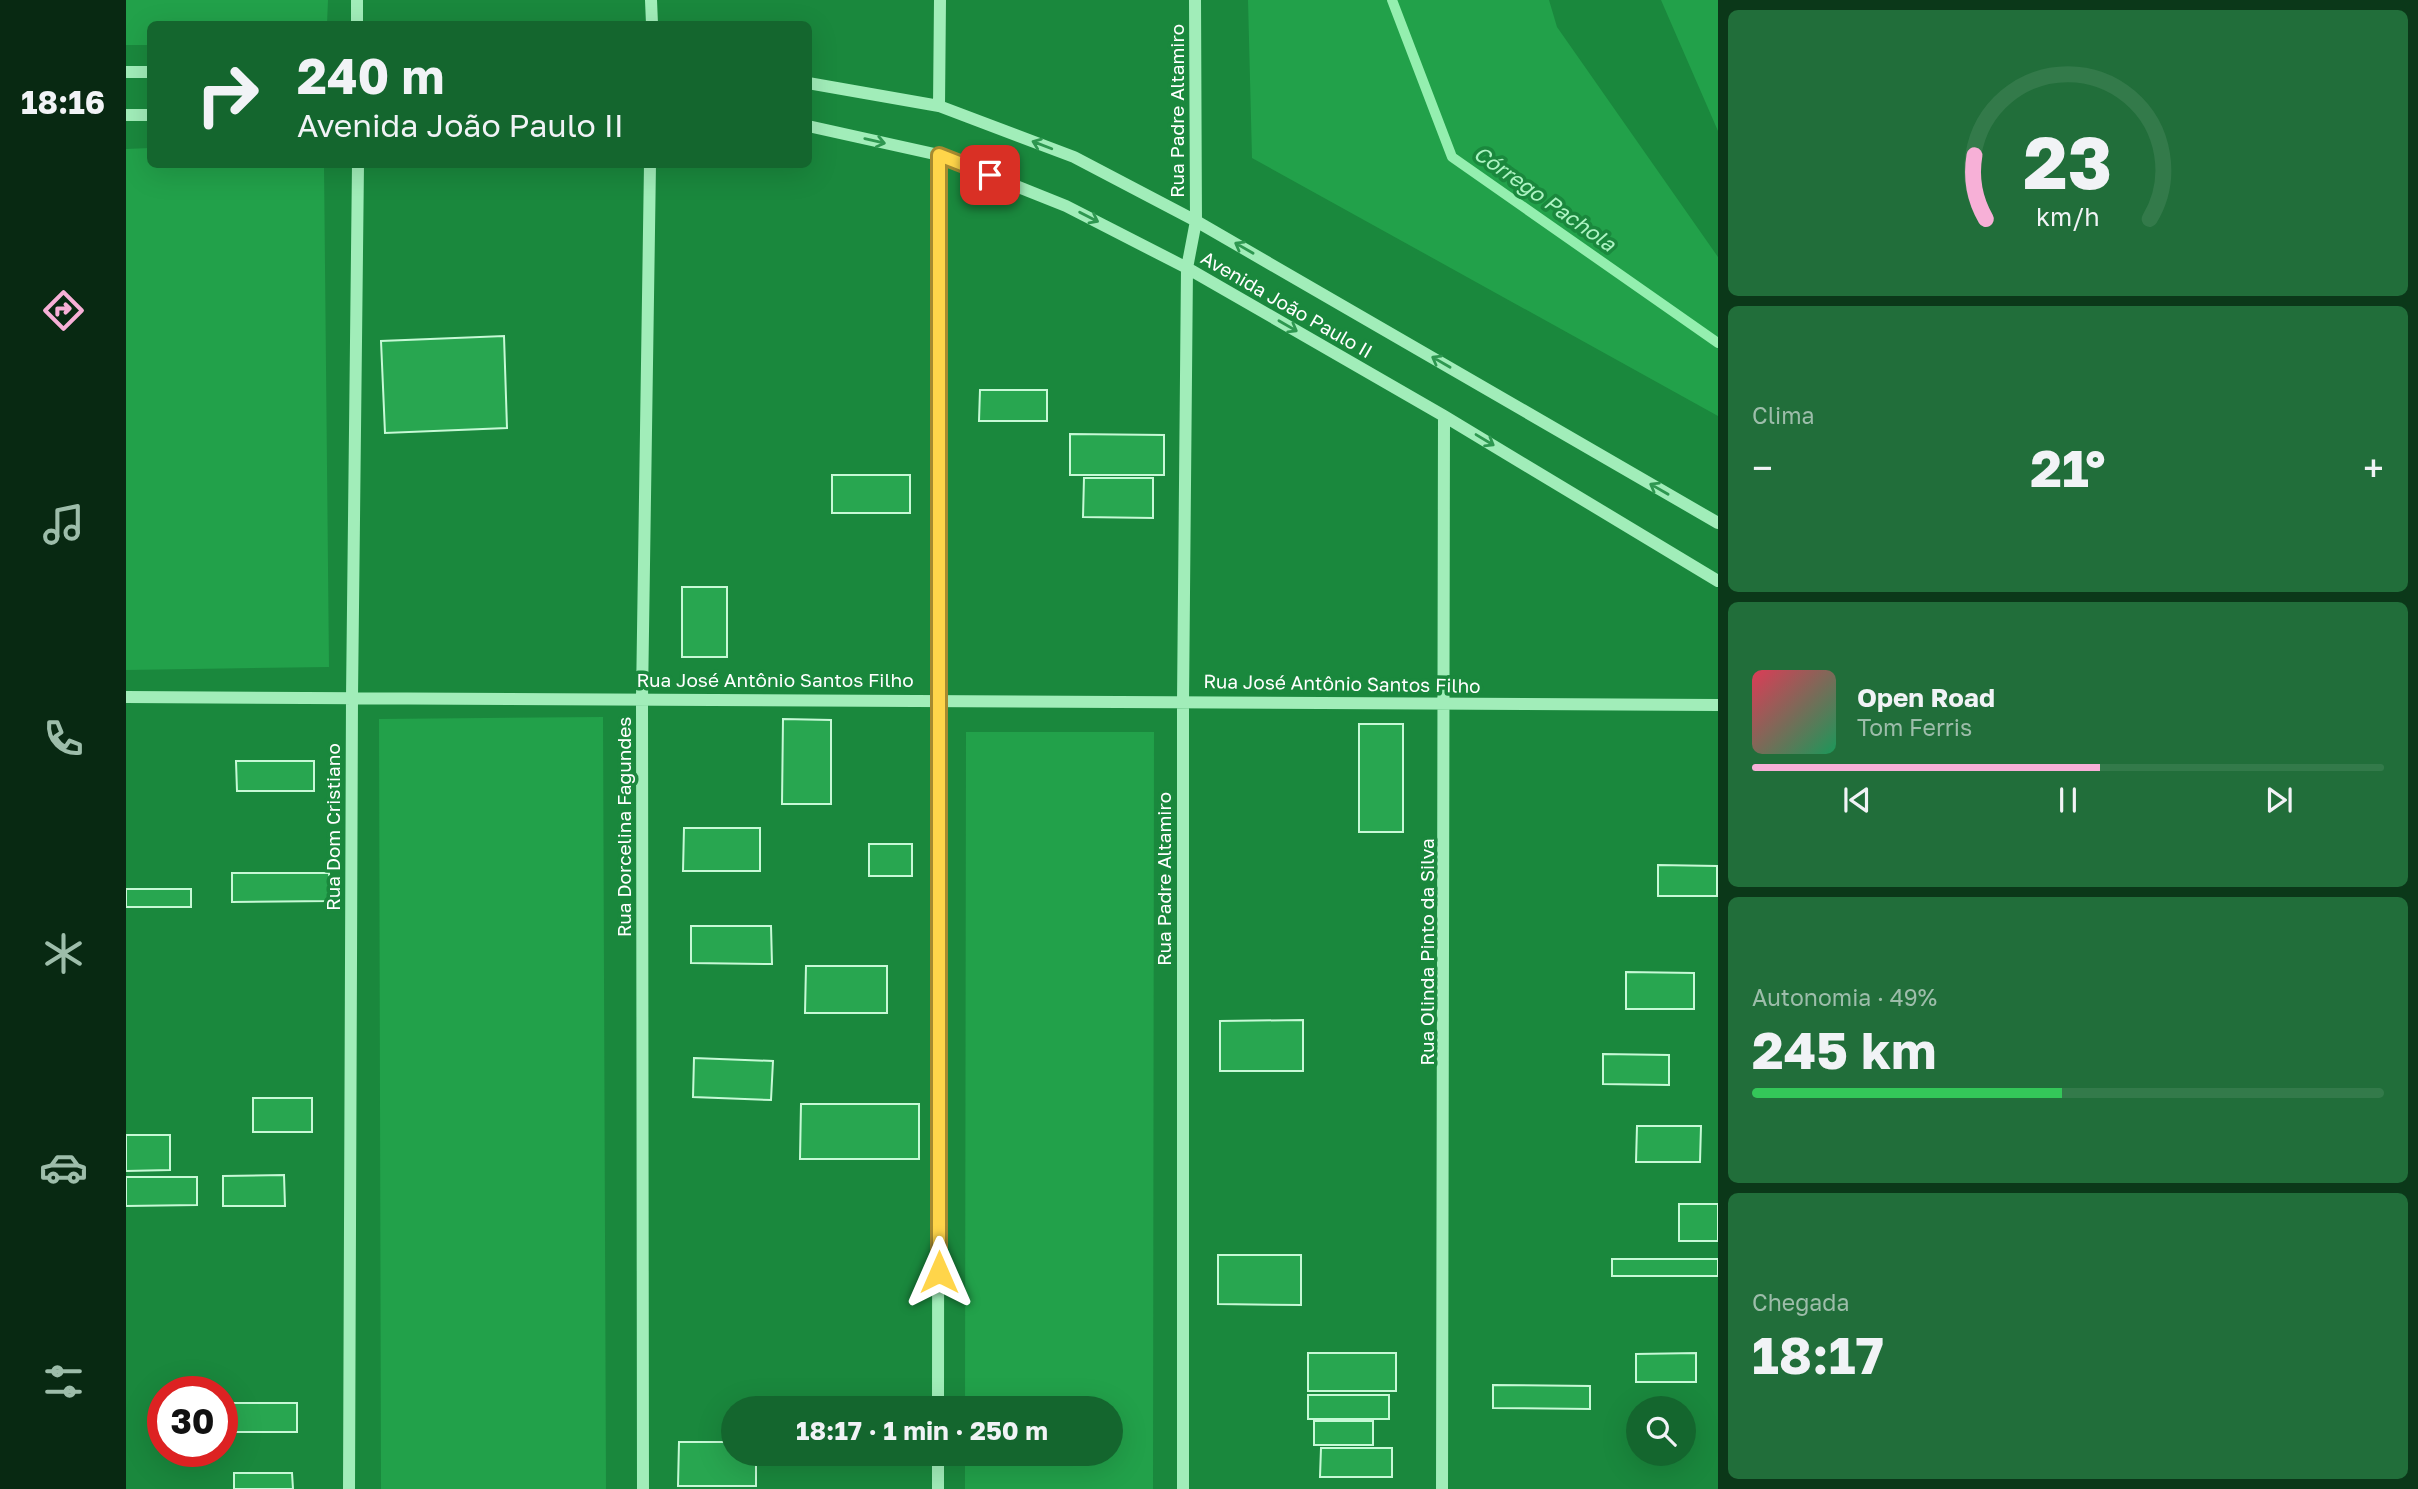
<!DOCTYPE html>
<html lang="pt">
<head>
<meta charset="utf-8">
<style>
  :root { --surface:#14662e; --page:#216e3a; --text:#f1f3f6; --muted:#9dbdaa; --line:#337a4a; --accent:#f7b0d7 }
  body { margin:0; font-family:"Golos Text",sans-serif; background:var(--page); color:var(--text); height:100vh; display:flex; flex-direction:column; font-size:26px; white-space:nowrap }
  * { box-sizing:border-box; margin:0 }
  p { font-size:23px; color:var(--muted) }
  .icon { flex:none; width:38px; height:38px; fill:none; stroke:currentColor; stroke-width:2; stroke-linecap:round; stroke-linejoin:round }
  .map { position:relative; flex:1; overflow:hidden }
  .panel { display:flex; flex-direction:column; gap:10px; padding:10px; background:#0b3819; width:700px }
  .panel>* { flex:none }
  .guide { position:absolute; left:21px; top:21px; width:665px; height:147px; border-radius:10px; box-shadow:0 7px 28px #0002; background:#14662e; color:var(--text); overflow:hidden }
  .controls { position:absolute; left:1500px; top:1396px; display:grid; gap:14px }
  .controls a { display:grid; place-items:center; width:70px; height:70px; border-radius:50%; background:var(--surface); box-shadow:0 7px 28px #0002; font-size:35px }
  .speed { position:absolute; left:21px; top:1376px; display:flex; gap:14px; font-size:35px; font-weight:700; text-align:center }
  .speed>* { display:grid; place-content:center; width:91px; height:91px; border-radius:50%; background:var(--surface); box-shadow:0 7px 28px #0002; line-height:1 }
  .speed .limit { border:10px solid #d22; background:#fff; color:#111 }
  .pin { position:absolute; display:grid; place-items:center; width:60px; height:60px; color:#fff; margin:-30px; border-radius:14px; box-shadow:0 4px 10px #0006 }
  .me { position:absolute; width:77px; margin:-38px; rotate:0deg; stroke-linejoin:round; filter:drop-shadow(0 0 5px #0008) }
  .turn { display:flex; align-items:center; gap:24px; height:147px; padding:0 35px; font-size:32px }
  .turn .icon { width:91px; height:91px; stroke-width:2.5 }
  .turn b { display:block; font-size:49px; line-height:60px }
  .big { font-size:52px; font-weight:700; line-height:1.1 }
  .panel .card { flex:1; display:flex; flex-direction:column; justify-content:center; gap:10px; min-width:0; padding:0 24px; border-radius:10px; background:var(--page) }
  .panel .dial { align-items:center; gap:0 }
  .dial svg { height:182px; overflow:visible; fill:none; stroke:var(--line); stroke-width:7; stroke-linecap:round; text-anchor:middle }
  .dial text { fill:var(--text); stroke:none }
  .song { display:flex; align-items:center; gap:21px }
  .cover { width:84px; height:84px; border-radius:10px; background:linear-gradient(135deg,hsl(350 70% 55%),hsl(150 70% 35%)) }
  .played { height:7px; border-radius:4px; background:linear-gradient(90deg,var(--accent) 55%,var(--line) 55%) }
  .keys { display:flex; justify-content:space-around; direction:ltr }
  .heat { display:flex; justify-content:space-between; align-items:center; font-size:38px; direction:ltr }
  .charge { height:10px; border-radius:5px; background:linear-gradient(90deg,#34c759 49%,var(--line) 0) }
  .trip { position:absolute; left:595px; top:1396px; width:402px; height:70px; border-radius:35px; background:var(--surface); box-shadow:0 7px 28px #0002; font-weight:700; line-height:70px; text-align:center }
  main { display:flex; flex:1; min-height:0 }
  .menu { display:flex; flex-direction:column; width:126px; justify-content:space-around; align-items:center; background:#082912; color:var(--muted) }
  .menu .icon { width:49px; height:49px }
  .menu .current { color:var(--accent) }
  .menu b { font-size:32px; color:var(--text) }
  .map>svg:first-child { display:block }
</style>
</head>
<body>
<main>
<nav class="menu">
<b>18:16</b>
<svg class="icon current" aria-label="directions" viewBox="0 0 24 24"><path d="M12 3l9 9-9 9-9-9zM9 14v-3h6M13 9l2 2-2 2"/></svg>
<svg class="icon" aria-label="music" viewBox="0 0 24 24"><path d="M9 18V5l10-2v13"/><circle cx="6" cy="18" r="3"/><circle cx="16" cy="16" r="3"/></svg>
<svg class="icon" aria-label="phone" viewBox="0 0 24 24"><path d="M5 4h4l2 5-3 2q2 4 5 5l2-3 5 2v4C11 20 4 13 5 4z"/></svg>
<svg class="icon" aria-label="climate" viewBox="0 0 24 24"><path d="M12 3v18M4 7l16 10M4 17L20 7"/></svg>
<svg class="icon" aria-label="car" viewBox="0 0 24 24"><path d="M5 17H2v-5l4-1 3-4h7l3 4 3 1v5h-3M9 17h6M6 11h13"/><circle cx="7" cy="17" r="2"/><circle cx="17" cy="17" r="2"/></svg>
<svg class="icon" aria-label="filters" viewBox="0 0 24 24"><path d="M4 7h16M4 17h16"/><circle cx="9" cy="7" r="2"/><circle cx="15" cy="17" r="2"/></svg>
</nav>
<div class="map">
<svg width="1592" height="1489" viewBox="0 0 1592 1489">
  <rect width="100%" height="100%" fill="#1a883d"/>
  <!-- green -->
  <path fill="#22a14a" d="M0 0H202L201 24H24V45H0Z
    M1122 0H1423L1431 27 1592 257V416L1126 158Z
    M1535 0H1592V131Z
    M24 148V164L198 165 203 667 0 670V149Z
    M477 717 480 1489H255L253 719Z
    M840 732H1028L1027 1489H839V1454H985V1409H839Z"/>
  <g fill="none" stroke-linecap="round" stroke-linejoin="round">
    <!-- stream -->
    <path stroke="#94efaf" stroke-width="10" d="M1266 0 1326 157 1592 343"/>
  </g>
  <!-- building -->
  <path fill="#28a650" stroke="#c7f9d6" stroke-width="2" d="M378 336 381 428 259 433 255 341Z
    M854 390H921V421H853Z
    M944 434 1038 435V475H944Z
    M706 475H784V513H706Z
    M958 478H1027V518L957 517Z
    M556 587H601V657H556Z
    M657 719 705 720V804H656Z
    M1233 724H1277V832H1233Z
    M110 761H188V791H111Z
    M558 828H634V871H557Z
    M743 844H786V876H743Z
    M1532 865 1591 866V896H1532Z
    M106 873H203L204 901 106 902Z
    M0 889H65V907H0Z
    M565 926H645L646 964 565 963Z
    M680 966H761V1013H679Z
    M1500 972 1568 973V1009H1500Z
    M1177 1020V1071H1094V1021Z
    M1477 1054 1543 1055V1085L1477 1084Z
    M568 1058 647 1061 645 1100 567 1097Z
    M127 1098H186V1132H127Z
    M675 1104H793V1159H674Z
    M1511 1126H1575L1574 1162H1510Z
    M0 1135H44V1170L0 1171Z
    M158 1175 159 1206H97V1176Z
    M0 1177H71V1205L0 1206Z
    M1553 1204H1592V1241H1553Z
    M1092 1255H1175V1305L1092 1304Z
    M1486 1259H1592V1276H1486Z
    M1182 1353H1270V1391H1182Z
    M1570 1353V1382H1510V1354Z
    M1367 1385 1464 1386V1409L1367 1408Z
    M1182 1395H1263V1419H1182Z
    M106 1403H171V1432H106Z
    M1188 1421H1247V1445H1188Z
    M553 1442H607V1454H630V1486H552Z
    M1195 1448H1266V1477H1194Z
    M108 1473H166L167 1489H108Z"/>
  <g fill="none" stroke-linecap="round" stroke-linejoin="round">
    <!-- minor -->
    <path stroke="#a1edb9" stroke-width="12" d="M525 0 526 24
      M231 24V0
      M0 72H24
      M682 83 813 106 948 157 1070 221 1592 523
      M813 106 814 0
      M0 115H24
      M682 126 813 155 940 206 1061 268 1318 416 1592 581
      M0 697 1592 705
      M812 1409 813 155
      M223 1489 226 697 232 164
      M517 1489 516 698 524 164
      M812 1489V1454
      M1057 1489V701L1061 268 1070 221 1069 0
      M1316 1489 1318 416"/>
  </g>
  <!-- one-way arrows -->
  <defs><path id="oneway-shaft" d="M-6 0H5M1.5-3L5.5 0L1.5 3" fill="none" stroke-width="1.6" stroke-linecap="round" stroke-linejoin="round" transform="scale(1.75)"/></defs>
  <g stroke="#2e9750">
    <use href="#oneway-shaft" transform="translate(749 141) rotate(13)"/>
    <use href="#oneway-shaft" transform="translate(916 145) rotate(-159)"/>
    <use href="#oneway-shaft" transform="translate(963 217) rotate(27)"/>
    <use href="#oneway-shaft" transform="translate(1118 248) rotate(-150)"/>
    <use href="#oneway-shaft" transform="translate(1162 326) rotate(30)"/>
    <use href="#oneway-shaft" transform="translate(1315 362) rotate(-150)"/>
    <use href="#oneway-shaft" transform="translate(1359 440) rotate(31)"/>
    <use href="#oneway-shaft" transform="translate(1533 489) rotate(-150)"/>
  </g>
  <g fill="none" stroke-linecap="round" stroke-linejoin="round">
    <defs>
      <path id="route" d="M813 1272V155L864 175"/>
    </defs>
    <!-- route casing -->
    <use href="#route" stroke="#a68a30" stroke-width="18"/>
    <!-- route -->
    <use href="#route" stroke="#ffd54a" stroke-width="12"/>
  </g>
  <g text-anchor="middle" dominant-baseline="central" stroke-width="7" stroke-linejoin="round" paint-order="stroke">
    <!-- street labels -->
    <g font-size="19" fill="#fff" stroke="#1a883d">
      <text transform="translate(1050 111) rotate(-90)">Rua Padre Altamiro</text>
      <text transform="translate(1161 304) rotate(30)">Avenida João Paulo II</text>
      <text x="649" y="679">Rua José Antônio Santos Filho</text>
      <text transform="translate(1216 683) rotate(1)">Rua José Antônio Santos Filho</text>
      <text transform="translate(206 827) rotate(-90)">Rua Dom Cristiano</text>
      <text transform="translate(497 827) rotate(-90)">Rua Dorcelina Fagundes</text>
      <text transform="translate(1037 879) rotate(-90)">Rua Padre Altamiro</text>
      <text transform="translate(1300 952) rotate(-90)">Rua Olinda Pinto da Silva</text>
    </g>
    <!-- water labels -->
    <g font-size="21" font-style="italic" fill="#adf4c3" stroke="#1a883d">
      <text transform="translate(1419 198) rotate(35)">Córrego Pachola</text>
    </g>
  </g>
</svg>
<div class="controls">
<a><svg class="icon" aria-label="search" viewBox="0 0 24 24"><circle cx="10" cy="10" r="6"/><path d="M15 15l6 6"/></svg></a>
</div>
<div class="speed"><div class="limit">30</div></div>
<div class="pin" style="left:864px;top:175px;background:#d93025"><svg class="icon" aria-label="arrive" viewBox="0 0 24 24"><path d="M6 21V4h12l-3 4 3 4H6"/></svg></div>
<svg class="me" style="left:813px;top:1272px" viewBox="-20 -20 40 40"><path d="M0-17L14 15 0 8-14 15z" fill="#ffd54a" stroke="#fff" stroke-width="4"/></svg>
<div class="trip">18:17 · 1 min · 250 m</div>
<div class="guide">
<div class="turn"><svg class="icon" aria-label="right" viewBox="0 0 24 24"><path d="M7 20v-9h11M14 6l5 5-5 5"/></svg><div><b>240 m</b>Avenida João Paulo II</div></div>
</div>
</div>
<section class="panel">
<div class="card dial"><svg viewBox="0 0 100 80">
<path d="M14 69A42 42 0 1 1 86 69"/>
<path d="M14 69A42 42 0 0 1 9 41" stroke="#f7b0d7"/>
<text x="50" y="56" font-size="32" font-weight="700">23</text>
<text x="50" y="72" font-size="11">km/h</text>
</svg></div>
<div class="card"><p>Clima</p>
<div class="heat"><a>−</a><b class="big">21°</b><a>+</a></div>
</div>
<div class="card">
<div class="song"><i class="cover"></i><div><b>Open Road</b><p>Tom Ferris</p></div></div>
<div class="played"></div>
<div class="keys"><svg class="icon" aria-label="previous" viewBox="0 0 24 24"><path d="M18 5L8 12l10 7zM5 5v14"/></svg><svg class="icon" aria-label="pause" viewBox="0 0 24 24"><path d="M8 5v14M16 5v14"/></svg><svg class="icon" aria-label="next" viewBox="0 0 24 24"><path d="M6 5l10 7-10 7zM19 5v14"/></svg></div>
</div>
<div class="card"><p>Autonomia · 49%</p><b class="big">245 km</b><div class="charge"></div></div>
<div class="card"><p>Chegada</p><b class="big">18:17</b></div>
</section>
</main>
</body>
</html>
